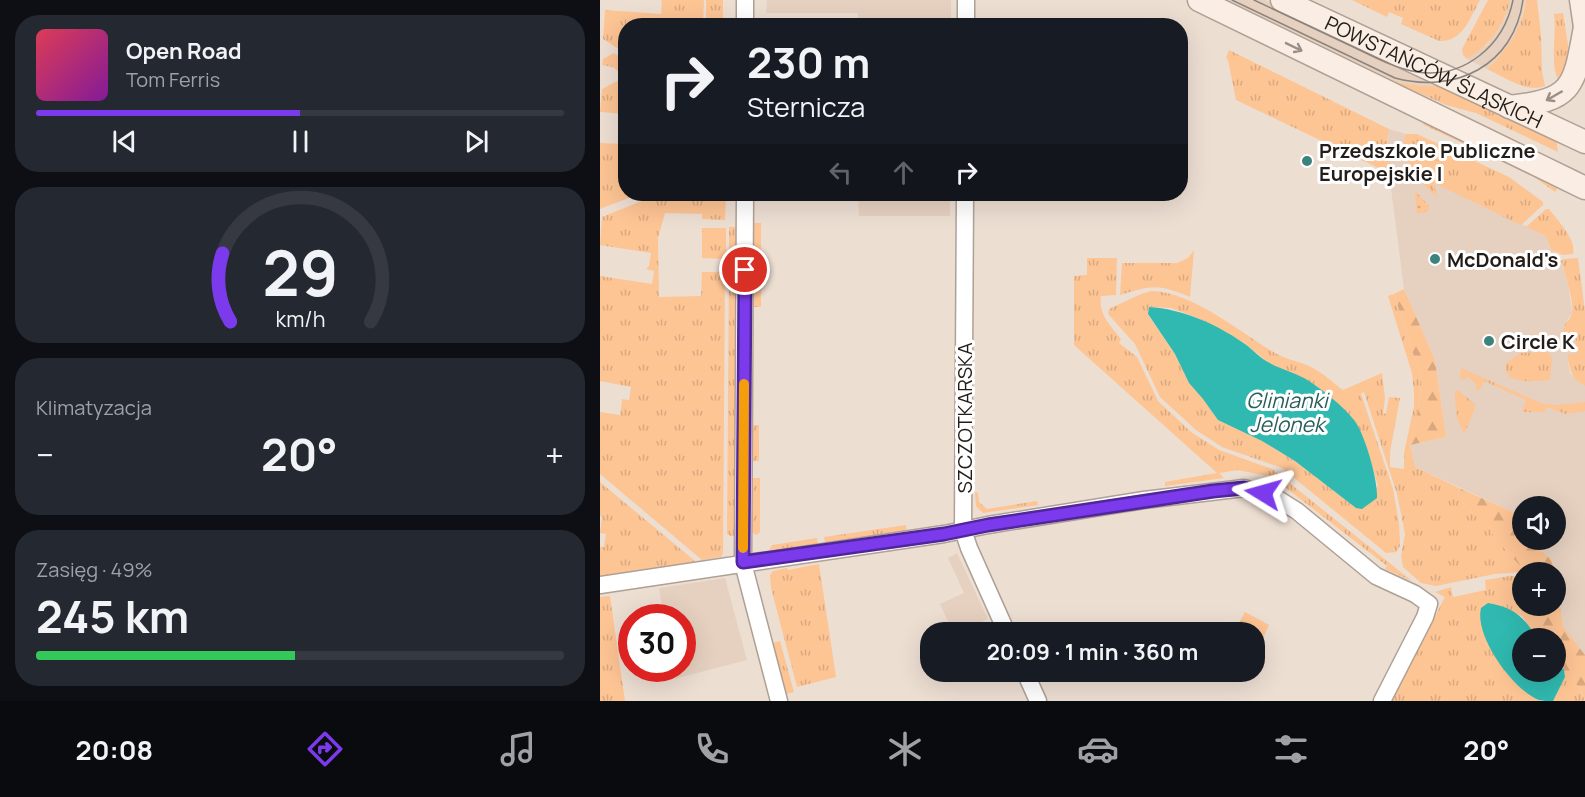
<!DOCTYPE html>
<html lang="pl">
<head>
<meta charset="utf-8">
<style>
  :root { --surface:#171b24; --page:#242831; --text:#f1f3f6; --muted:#9ea1a6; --line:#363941; --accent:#7c3aed }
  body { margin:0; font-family:Manrope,sans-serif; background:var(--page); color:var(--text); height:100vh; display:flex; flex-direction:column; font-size:22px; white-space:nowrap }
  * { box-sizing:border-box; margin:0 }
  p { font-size:20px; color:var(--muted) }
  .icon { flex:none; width:33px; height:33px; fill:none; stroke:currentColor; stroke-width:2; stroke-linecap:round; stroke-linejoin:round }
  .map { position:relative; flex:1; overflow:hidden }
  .panel { display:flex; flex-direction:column; gap:15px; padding:15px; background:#0d0f14; width:600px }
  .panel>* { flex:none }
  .banner { position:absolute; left:18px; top:18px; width:570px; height:183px; border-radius:24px; box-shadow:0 6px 24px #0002; background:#171b24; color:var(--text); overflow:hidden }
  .fabs { position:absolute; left:912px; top:496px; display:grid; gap:12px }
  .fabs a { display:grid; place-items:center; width:54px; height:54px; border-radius:50%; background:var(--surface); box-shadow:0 6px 24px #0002; font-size:30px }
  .speed { position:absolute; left:18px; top:604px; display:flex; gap:12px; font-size:30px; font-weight:700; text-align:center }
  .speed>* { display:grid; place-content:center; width:78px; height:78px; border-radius:50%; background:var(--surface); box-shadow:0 6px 24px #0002; line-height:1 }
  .speed .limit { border:9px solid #d22; background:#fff; color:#111 }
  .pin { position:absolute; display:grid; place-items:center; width:51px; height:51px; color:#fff; margin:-26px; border:3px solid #fff; border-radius:50%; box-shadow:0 2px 6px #0007 }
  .me { position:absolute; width:66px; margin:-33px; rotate:278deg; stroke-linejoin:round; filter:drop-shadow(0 0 4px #0008) }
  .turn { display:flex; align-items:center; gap:21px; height:126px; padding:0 30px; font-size:27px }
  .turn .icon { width:78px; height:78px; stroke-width:2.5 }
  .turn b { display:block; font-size:42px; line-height:51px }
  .lanes { display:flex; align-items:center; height:57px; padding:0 30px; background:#0003; justify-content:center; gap:30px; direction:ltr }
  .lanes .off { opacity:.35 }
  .big { font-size:45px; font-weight:700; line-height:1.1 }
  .panel .card { flex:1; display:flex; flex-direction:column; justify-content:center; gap:9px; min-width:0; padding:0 21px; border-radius:24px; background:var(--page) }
  .panel .dial { align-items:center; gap:0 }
  .dial svg { height:156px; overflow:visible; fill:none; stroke:var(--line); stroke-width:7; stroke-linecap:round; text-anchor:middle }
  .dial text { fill:var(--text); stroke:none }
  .song { display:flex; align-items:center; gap:18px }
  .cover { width:72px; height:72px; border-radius:9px; background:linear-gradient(135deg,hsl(350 70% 55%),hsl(290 70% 35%)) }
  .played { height:6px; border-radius:3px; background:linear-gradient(90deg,var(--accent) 50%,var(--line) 50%) }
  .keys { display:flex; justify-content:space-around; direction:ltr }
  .heat { display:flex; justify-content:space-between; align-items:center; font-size:33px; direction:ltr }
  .charge { height:9px; border-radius:4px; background:linear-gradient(90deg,#34c759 49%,var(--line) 0) }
  .trip { position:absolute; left:320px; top:622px; width:345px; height:60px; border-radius:24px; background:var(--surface); box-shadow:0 6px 24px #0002; font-weight:700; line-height:60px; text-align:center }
  .dock { display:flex; height:96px; justify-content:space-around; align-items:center; background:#090b0e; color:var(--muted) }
  .dock .icon { width:42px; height:42px }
  .dock .current { color:var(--accent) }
  .dock b { font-size:27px; color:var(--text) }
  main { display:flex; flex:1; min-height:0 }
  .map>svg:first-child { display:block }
</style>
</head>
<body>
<main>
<section class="panel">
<div class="card">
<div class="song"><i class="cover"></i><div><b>Open Road</b><p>Tom Ferris</p></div></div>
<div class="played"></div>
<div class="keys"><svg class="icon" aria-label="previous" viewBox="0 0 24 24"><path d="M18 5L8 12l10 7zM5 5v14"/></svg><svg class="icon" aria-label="pause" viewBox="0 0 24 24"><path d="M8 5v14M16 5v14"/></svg><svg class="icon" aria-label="next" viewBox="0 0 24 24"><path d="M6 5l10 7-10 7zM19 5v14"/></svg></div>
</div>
<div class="card dial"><svg viewBox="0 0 100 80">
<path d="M14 69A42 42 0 1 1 86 69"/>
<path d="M14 69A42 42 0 0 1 10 34" stroke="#7c3aed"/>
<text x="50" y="56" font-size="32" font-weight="700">29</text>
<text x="50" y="72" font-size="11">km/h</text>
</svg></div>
<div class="card"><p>Klimatyzacja</p>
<div class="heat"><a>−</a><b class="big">20°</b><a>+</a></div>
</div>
<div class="card"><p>Zasięg · 49%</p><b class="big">245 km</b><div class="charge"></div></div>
</section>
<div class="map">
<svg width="985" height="701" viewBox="0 0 985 701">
  <defs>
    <pattern id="grass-tufts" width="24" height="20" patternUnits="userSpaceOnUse" patternTransform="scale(1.5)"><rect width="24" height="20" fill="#fdc494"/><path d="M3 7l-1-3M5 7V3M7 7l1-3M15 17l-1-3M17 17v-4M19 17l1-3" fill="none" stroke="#d9a87f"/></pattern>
    <pattern id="forest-firs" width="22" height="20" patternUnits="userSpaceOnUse" patternTransform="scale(1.5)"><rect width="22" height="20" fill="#fdc494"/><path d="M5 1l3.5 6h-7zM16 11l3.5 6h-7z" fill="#d9a87f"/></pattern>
    <pattern id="garden-dots" width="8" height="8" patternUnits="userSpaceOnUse" patternTransform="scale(1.5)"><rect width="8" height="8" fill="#fdc494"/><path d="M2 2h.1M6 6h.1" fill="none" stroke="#d9a87f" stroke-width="1.8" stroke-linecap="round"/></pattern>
  </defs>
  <rect width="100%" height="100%" fill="#edded2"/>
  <!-- built -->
  <path fill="#e6d1c0" d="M167 0H351V25H258V13H166Z
    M621 0H665L846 86H818L792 81Z
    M910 0H926L918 30 907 48 887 69 867 59 887 45 898 30 905 17Z
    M789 129 806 134 803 147 835 196 834 182 946 236 951 250 958 254 968 282 972 313 964 325V338L975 337 977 354 967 356 970 373 980 383 985 386V655L963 628 952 560 929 540H956V507H922V516L815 467 810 445 846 437 835 360 804 289 789 173 790 174 787 140Z
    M258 194H350V216H259Z
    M357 553 388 619 358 633H343L351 628 340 604 364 593 348 558Z
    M125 578 147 660 74 679 72 669H82V618H64L59 588Z"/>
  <!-- grass -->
  <path fill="url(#grass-tufts)" fill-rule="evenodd" d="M60 0H104L103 25 26 26 25 53 3 39 5 10 61 14 62 1Z
    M106 0H123V20L112 25H106Z
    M752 0H880C870 18 863 42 839 41L801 24 803 18 789 12 787 17Z
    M888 0H910C904 26 890 46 867 59L863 55 862 49Z
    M926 0H937L941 35 942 71 945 86C926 93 904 77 887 69 908 49 922 29 926 0Z
    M963 13 970 58 959 82C949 62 957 36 954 14Z
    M629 50 789 129 787 140 791 174 636 100 628 60 626 58Z
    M14 53 25 60V70L20 73 13 67 2 65 3 59Z
    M25 77V114L0 112 2 89Z
    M792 81 818 86H846L956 138 958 152 876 113 846 105Z
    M828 123 959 185 955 192 934 177 822 124Z
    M806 134H817L909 177 943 202V205L921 225 834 183 837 197C821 184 797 155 806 134Z
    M0 143 25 144 26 194H39L0 209Z
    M59 194H126L125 220 102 219V214L65 213 58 238 59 297 101 296 102 272H125L123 553 121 557 102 560 0 474V412L20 415 22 402 21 399 29 400 31 387 0 381V276L52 284 54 271 46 269 49 266 51 253 0 245 2 217Z
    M946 209H949C958 221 977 240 973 254L963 255 951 250 946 236 926 227Z
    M152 223H161V257H152Z
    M129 227H136V259H129Z
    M102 228H126V259L102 258Z
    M594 250 590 297C557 284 554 285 520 295L522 263H577L588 258Z
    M487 258H517L516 295 501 296C498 314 510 325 521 339L519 343 537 357 558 401 591 432 619 450 672 469 812 581 785 569 787 566 672 477 638 470 619 473 624 478 565 486V482L617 473 474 345V276L487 275Z
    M978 258 985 311V386C971 379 970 369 967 355L977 353 975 337 964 338C961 320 970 324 972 312 974 300 965 273 961 261L963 259Z
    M129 268H136L135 536H130L127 534Z
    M152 274H161V307H152Z
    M551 291C591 291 641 333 675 353 685 359 698 361 709 366 722 372 732 382 743 390L782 373 785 398 783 413 786 414 789 397 800 398 790 452V467L804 469V453L814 406V393L812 373 788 296 794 294 822 380 817 415 810 445 815 467 859 488 858 497 871 512 887 525 895 538 922 568 923 572 895 574 836 586 821 583 803 567 801 556 805 534 797 494 764 392 761 394 793 489 799 523 800 546 796 552 786 553 682 468 622 447 596 430 560 397 535 344 508 314 509 309 541 294ZM549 307 571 308 600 319 643 342 665 360 755 422 768 452 778 486 756 508 695 461 662 441 618 420 603 399 589 383 575 354 548 315Z
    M948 352 952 358 950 380C935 381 901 386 906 363L920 353Z
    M861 368 941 403 957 405 985 402V411L966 414 946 407 945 412H924L922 410 926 400 884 381 880 390H877L875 388 877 385 868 377 863 380 860 378Z
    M855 391H859L876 405 865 433C856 424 855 404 855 391Z
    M152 425H159V461H151Z
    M151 478H160V532L157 535 151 532Z
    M0 482 95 561V564L0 578V547H4L6 534 0 533 2 517 0 516Z
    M375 492 378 493 379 502 387 509 437 501 438 505 383 513 376 506Z
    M306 525 307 532 225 543 224 537Z
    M217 538 218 545 169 550 172 545Z
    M219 564 236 677 197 687 171 588 170 575 173 571 187 568 188 570Z
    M910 576H922L914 594 922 616 898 605 928 694 941 701H791L845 597 835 592 851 587 853 597 886 590 885 580Z
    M10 596 25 701H0V597Z
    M645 612 669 625 661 643 654 640V633L634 632Z
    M180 641 194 692 186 694 173 643Z
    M964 670 980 688 985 701H953L965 677Z"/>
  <!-- forest -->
  <path fill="url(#forest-firs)" d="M804 289 835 360 846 437 810 445 817 415 822 380 794 294Z
    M859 488 922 516V540H929L952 560 954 573H923L922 568 895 538 887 525 871 512 858 497Z
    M922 578V606H956V580L963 627 985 655V700L980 688 956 664V639H937L922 616 914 594Z"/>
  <!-- garden -->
  <path fill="url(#garden-dots)" d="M815 191 829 206V211L817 214Z"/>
  <!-- water -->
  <path fill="#30b9b0" d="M549 307C582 309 614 323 642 342 650 347 656 354 663 359 677 369 695 372 709 381 724 391 742 405 754 420 765 434 778 480 777 498L762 509 756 508 695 461 662 441 618 420 603 399 589 383 575 354 548 314Z
    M888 603C913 607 926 618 937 639H922V672H956V664L964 670 965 677 953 701C948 701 943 701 939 700 913 690 874 636 881 608Z"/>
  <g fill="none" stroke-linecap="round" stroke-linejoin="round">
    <defs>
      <path id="minor" d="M145 26V0
        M366 26V0
        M145 194 143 563 179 701
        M365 194 363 530 369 548 407 633
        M0 585 344 534 388 525 544 500 644 488 678 499 697 511 776 576 815 594 829 604 825 617 782 701
        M425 672 438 701"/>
      <g id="secondary">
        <path d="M599 0 985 188"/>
        <path id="s1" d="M682 0 985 142"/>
        <path d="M981 0 985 27"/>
        <path d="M909 107C974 100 974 87 985 27"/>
      </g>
    </defs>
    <!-- minor casing -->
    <use href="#minor" stroke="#aea095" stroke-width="19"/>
    <!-- secondary casing -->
    <use href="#secondary" stroke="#aea095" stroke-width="25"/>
    <!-- minor -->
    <use href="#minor" stroke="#fff" stroke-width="16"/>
    <!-- secondary -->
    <use href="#secondary" stroke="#faede3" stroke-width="22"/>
    <!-- tram -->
    <path stroke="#8d837b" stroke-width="1.5" d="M632 0 795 78C855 94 914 66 923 0
      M654 0C686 15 717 30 749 45 771 55 793 68 817 72 865 79 904 45 913 0"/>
  </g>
  <!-- one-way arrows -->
  <defs><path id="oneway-shaft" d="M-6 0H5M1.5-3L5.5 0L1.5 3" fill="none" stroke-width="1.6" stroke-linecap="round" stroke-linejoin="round" transform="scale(1.5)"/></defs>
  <g stroke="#998f88">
    <use href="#oneway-shaft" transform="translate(694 47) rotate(26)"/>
    <use href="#oneway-shaft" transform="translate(954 96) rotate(150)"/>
  </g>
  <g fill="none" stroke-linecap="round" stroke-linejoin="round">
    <defs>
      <path id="route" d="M145 270 143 562 344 534 388 525 613 491 644 488 663 493"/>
    </defs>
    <!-- route casing -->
    <use href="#route" stroke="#51269a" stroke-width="15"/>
    <!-- route -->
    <use href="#route" stroke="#7c3aed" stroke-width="10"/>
    <!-- slow -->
    <path stroke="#f59e0b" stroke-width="10" d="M143 548 144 384"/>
  </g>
  <!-- markers -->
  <g fill="#3c837d" stroke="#fff" stroke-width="2">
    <circle cx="707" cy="161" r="6"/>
    <circle cx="835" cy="259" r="6"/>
    <circle cx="889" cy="341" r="6"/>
  </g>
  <g text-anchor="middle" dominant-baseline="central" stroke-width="6" stroke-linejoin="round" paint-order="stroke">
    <!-- street labels -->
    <g font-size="20" fill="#221d19" stroke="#fff">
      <text stroke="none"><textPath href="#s1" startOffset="168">POWSTAŃCÓW ŚLĄSKICH</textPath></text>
      <text transform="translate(364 418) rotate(-90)">SZCZOTKARSKA</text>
    </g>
    <!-- poi labels -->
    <g font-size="20" font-weight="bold" fill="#221d19" stroke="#fff" text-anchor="start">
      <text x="719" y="150">Przedszkole Publiczne<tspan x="719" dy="23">Europejskie I</tspan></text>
      <text x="847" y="259">McDonald's</text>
      <text x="901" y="341">Circle K</text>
    </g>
    <!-- water labels -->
    <g font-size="21" font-style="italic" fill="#285e5a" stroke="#fff">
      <text x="687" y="400">Glinianki<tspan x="687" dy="24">Jelonek</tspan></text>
    </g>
  </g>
</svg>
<div class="fabs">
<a><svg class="icon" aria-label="sound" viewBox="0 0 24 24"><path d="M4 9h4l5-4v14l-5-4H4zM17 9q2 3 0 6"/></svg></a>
<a>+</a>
<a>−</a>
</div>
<div class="speed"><div class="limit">30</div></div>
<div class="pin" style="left:145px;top:270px;background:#d93025"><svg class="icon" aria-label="arrive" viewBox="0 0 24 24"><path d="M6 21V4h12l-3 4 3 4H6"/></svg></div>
<svg class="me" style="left:663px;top:493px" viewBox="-20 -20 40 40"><path d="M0-17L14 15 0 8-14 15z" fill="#7c3aed" stroke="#fff" stroke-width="4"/></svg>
<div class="trip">20:09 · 1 min · 360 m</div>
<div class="banner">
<div class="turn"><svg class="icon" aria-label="right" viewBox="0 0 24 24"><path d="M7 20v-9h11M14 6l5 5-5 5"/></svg><div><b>230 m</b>Sternicza</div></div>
<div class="lanes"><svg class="icon off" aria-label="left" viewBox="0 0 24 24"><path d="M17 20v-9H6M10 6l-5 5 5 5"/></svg><svg class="icon off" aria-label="ahead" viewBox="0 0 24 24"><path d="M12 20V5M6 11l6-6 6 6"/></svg><svg class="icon" aria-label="right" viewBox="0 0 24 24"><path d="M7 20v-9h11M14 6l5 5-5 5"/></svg></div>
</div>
</div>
</main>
<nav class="dock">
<b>20:08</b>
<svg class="icon current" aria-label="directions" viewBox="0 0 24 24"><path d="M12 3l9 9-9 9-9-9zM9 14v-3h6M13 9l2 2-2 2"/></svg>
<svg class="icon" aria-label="music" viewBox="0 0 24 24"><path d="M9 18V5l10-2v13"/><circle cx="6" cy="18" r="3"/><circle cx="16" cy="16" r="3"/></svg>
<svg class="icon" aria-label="phone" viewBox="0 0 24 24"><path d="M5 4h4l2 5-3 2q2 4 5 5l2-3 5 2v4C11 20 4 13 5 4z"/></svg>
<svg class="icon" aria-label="climate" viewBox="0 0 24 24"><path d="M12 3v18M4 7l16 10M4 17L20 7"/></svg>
<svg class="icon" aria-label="car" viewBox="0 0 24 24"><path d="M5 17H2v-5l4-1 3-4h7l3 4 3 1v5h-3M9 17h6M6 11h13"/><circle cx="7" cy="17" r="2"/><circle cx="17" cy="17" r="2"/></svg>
<svg class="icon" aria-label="filters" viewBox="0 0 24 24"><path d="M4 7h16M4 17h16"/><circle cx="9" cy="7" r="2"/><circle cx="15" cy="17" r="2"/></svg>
<b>20°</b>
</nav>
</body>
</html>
